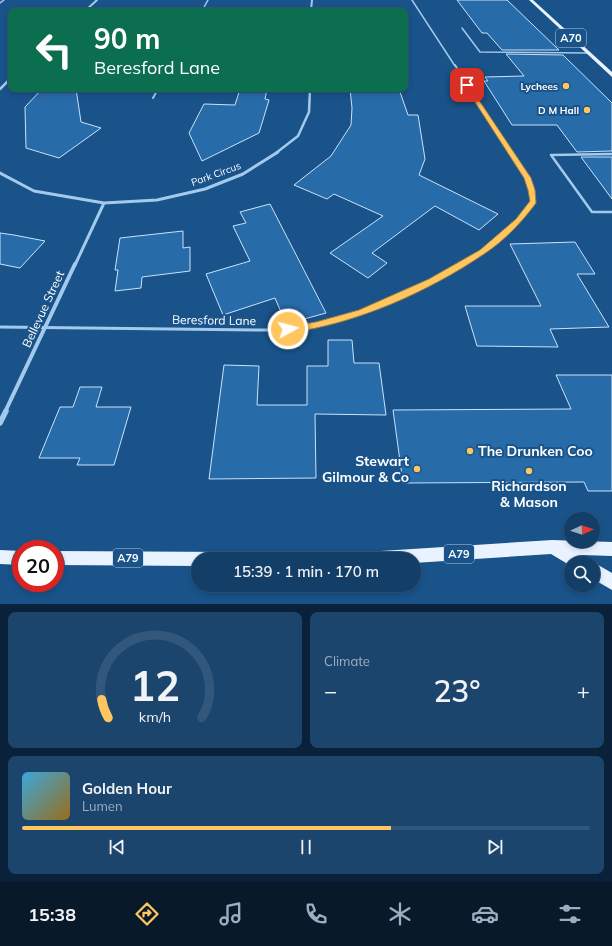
<!DOCTYPE html>
<html lang="en">
<head>
<meta charset="utf-8">
<style>
  :root { --surface:#133e68; --page:#1c456e; --text:#f1f3f6; --muted:#9daec0; --line:#32577c; --accent:#ffc55f }
  body { margin:0; font-family:Mulish,sans-serif; background:var(--page); color:var(--text); height:100vh; display:flex; flex-direction:column; font-size:15px; white-space:nowrap }
  * { box-sizing:border-box; margin:0 }
  p { font-size:13px; color:var(--muted) }
  .icon { flex:none; width:22px; height:22px; fill:none; stroke:currentColor; stroke-width:2; stroke-linecap:round; stroke-linejoin:round }
  .map { position:relative; height:604px; overflow:hidden }
  .sheet { display:flex; flex-direction:column; gap:8px; padding:8px; background:#0a2239; flex:1 }
  .sheet>* { flex:none }
  .guide { position:absolute; left:8px; top:8px; width:400px; height:84px; border-radius:8px; box-shadow:0 2px 6px #0003,0 0 0 1px var(--line); background:#0b6e4f; color:#fff; overflow:hidden }
  .needle { width:26px; rotate:86deg }
  .buttons { position:absolute; left:564px; top:512px; display:grid; gap:8px }
  .buttons a { display:grid; place-items:center; width:36px; height:36px; border-radius:50%; background:var(--surface); box-shadow:0 2px 6px #0003,0 0 0 1px var(--line); font-size:20px }
  .speed { position:absolute; left:12px; top:540px; display:flex; gap:8px; font-size:20px; font-weight:700; text-align:center }
  .speed>* { display:grid; place-content:center; width:52px; height:52px; border-radius:50%; background:var(--surface); box-shadow:0 2px 6px #0003,0 0 0 1px var(--line); line-height:1 }
  .speed .limit { border:6px solid #d22; background:#fff; color:#111 }
  .pin { position:absolute; display:grid; place-items:center; width:34px; height:34px; color:#fff; margin:-17px; border-radius:8px; box-shadow:0 2px 6px #0006 }
  .me { position:absolute; width:44px; margin:-22px; rotate:83deg; stroke-linejoin:round; filter:drop-shadow(0 0 3px #0008) }
  .turn { display:flex; align-items:center; gap:14px; height:84px; padding:0 20px; font-size:18px }
  .turn .icon { width:52px; height:52px; stroke-width:2.5 }
  .turn b { display:block; font-size:28px; line-height:34px }
  .big { font-size:30px; font-weight:600; line-height:1.1 }
  .sheet .card { flex:1; display:flex; flex-direction:column; justify-content:center; gap:6px; min-width:0; padding:0 14px; border-radius:8px; background:var(--page) }
  .sheet .dial { align-items:center; gap:0 }
  .dial svg { height:104px; overflow:visible; fill:none; stroke:var(--line); stroke-width:7; stroke-linecap:round; text-anchor:middle }
  .dial text { fill:var(--text); stroke:none }
  .song { display:flex; align-items:center; gap:12px }
  .cover { width:48px; height:48px; border-radius:6px; background:linear-gradient(135deg,hsl(200 70% 55%),hsl(40 70% 35%)) }
  .played { height:4px; border-radius:2px; background:linear-gradient(90deg,var(--accent) 65%,var(--line) 65%) }
  .keys { display:flex; justify-content:space-around; direction:ltr }
  .heat { display:flex; justify-content:space-between; align-items:center; font-size:22px; direction:ltr }
  .sheet .tiles { flex:1; display:grid; gap:8px; grid-template-columns:1fr 1fr }
  .card:last-child { grid-column:span 2 }
  .trip { position:absolute; left:191px; top:552px; width:230px; height:40px; border-radius:20px; background:var(--surface); box-shadow:0 2px 6px #0003,0 0 0 1px var(--line); font-weight:600; line-height:40px; text-align:center }
  .menu { display:flex; height:64px; justify-content:space-around; align-items:center; background:#08192a; color:var(--muted) }
  .menu .icon { width:28px; height:28px }
  .menu .selected { color:var(--accent) }
  .menu b { font-size:18px; color:var(--text) }
  .map>svg:first-child { display:block }
</style>
</head>
<body>
<div class="map">
<svg width="612" height="604" viewBox="0 0 612 604">
  <rect width="100%" height="100%" fill="#19538a"/>
  <!-- building -->
  <path fill="#286ba9" stroke="#c9e3fa" d="M457 0H507L559 50H502L487 33H482Z
    M506 54 563 55 612 103V151L577 152 557 125H512L484 81H488L485 77 524 76Z
    M42 89H76L81 122 101 128 59 158 26 148 25 107Z
    M240 89H267L265 99 269 100 259 133 202 161 189 133 204 104 235 105Z
    M350 89H399L408 115H418L425 159 419 175 498 214 479 230 435 206 372 253 387 263 368 278 330 253 383 216 334 194 327 199 294 185 331 156 351 125 352 108Z
    M581 157H612V199Z
    M270 204 326 313 286 324 275 298 223 315 206 274 250 261 233 226 246 223 240 212Z
    M183 231V248L190 247V271L142 277 141 288 115 291 118 270H115L120 238Z
    M0 233 14 235 45 241 20 268 0 264Z
    M575 242 595 274H577L609 327 550 329 558 347 477 346 465 306H541L510 244Z
    M328 340H352L354 363H379L386 415 315 414 316 478 209 479 224 365 259 366 257 405H307V366H328Z
    M556 375H612V491H588L584 482 403 483 393 410 571 409Z
    M80 387H102L96 407H131L114 465H77L80 458H39L60 407H73Z"/>
  <g fill="none" stroke-linecap="round" stroke-linejoin="round">
    <!-- lane-far3 -->
    <path stroke="#a3caed" stroke-width="1.5" d="M412 0 455 66
      M0 3 4 0
      M202 11 208 0
      M462 28 480 52 588 53"/>
    <!-- lane-far2 -->
    <path stroke="#a3caed" stroke-width="2" d="M455 65 512 153
      M153 98 158 89"/>
    <!-- lane-far1 -->
    <path stroke="#a3caed" stroke-width="2.5" d="M612 154 551 155 592 212H612
      M461 265C489 248 513 228 534 202L526 178 511 152"/>
    <!-- lane -->
    <path stroke="#a3caed" stroke-width="3" d="M0 327 259 330C275 330 292 330 308 327 362 319 415 292 462 264"/>
    <!-- street-far4 -->
    <path stroke="#a3caed" stroke-width="2" d="M85 11 97 0
      M311 11 312 0"/>
    <!-- street-far3 -->
    <path stroke="#a3caed" stroke-width="2.5" d="M0 89 11 78
      M276 153 298 136 309 112 310 89"/>
    <!-- street-far2 -->
    <path stroke="#a3caed" stroke-width="3" d="M0 173 34 191 104 203 157 200 205 189 243 174 278 152
      M75 265 104 203"/>
    <!-- street-far1 -->
    <path stroke="#a3caed" stroke-width="4" d="M5 412 75 264"/>
    <!-- street -->
    <path stroke="#a3caed" stroke-width="5.5" d="M0 423 6 411"/>
    <!-- primary -->
    <path fill="#e9f3ff" fill-rule="evenodd" d="M529 0H533L612 72V77Z
      M552 540 612 542V556L582 555 586 558 589 563H571V566L551 554 414 563V559H358L360 554 365 552Z
      M0 550 21 551V565L0 564Z
      M55 551 231 552 236 554 238 559H198V566L55 565Z
      M593 562 612 573V590L593 579V563H592Z"/>
  </g>
  <!-- route -->
  <path fill="#ffc55f" stroke="#a6803e" d="M465 84H468L531 178 535 190 536 203C522 222 504 241 484 254 428 292 356 324 288 333L285 332 283 329 285 327 316 322 359 310 429 279 480 250 516 219 530 201 528 190 524 178 464 85Z"/>
  <!-- markers -->
  <g fill="#ffc55f" stroke="#19538a" stroke-width="1.5">
    <circle cx="566" cy="86" r="4"/>
    <circle cx="587" cy="110" r="4"/>
    <circle cx="470" cy="451" r="4"/>
    <circle cx="417" cy="469" r="4"/>
    <circle cx="529" cy="471" r="4"/>
  </g>
  <g text-anchor="middle" dominant-baseline="central" stroke-width="4" stroke-linejoin="round" paint-order="stroke">
    <!-- far-poi labels -->
    <g font-size="10" font-weight="bold" fill="#fff" stroke="#19538a" text-anchor="end">
      <text x="558" y="86">Lychees</text>
      <text x="579" y="110">D M Hall</text>
    </g>
    <!-- far-street labels -->
    <g font-size="10" fill="#fff" stroke="#19538a">
      <text transform="translate(216 174) rotate(-20)">Park Circus</text>
    </g>
    <!-- shield labels -->
    <g fill="#19538a" stroke="#bacbdc" stroke-width="1">
      <rect x="556" y="29" width="30" height="18" rx="3"/>
      <rect x="444" y="545" width="30" height="18" rx="3"/>
      <rect x="113" y="549" width="30" height="18" rx="3"/>
    </g>
    <g font-size="11" font-weight="bold" fill="#fff">
      <text x="571" y="38">A70</text>
      <text x="459" y="554">A79</text>
      <text x="128" y="558">A79</text>
    </g>
    <!-- street labels -->
    <g font-size="12" fill="#fff" stroke="#19538a">
      <text transform="translate(43 309) rotate(-65)">Bellevue Street</text>
      <text transform="translate(214 320) rotate(1)">Beresford Lane</text>
    </g>
    <!-- near-poi labels -->
    <g font-size="14" font-weight="bold" fill="#fff" stroke="#19538a" text-anchor="start">
      <text x="478" y="451">The Drunken Coo</text>
      <text x="409" y="461" text-anchor="end">Stewart<tspan x="409" dy="16">Gilmour &amp; Co</tspan></text>
      <text x="529" y="486" text-anchor="middle">Richardson<tspan x="529" dy="16">&amp; Mason</tspan></text>
    </g>
  </g>
</svg>
<div class="buttons">
<a><svg class="needle" viewBox="-14 -14 28 28"><path d="M0-13l5 13h-10z" fill="#e53935"/><path d="M0 13l5-13h-10z" fill="#9daec0"/></svg></a>
<a><svg class="icon" aria-label="search" viewBox="0 0 24 24"><circle cx="10" cy="10" r="6"/><path d="M15 15l6 6"/></svg></a>
</div>
<div class="speed"><div class="limit">20</div></div>
<div class="pin" style="left:467px;top:85px;background:#d93025"><svg class="icon" aria-label="arrive" viewBox="0 0 24 24"><path d="M6 21V4h12l-3 4 3 4H6"/></svg></div>
<svg class="me" style="left:288px;top:329px" viewBox="-20 -20 40 40"><circle r="17" fill="#ffc55f" stroke="#fff" stroke-width="3"/><path d="M0-11L8 9 0 5-8 9z" fill="#fff"/></svg>
<div class="trip">15:39 · 1 min · 170 m</div>
<div class="guide">
<div class="turn"><svg class="icon" aria-label="left" viewBox="0 0 24 24"><path d="M17 20v-9H6M10 6l-5 5 5 5"/></svg><div><b>90 m</b>Beresford Lane</div></div>
</div>
</div>
<section class="sheet">
<div class="tiles">
<div class="card dial"><svg viewBox="0 0 100 80">
<path d="M14 69A42 42 0 1 1 86 69"/>
<path d="M14 69A42 42 0 0 1 9 55" stroke="#ffc55f"/>
<text x="50" y="56" font-size="32" font-weight="700">12</text>
<text x="50" y="72" font-size="11">km/h</text>
</svg></div>
<div class="card"><p>Climate</p>
<div class="heat"><a>−</a><b class="big">23°</b><a>+</a></div>
</div>
<div class="card">
<div class="song"><i class="cover"></i><div><b>Golden Hour</b><p>Lumen</p></div></div>
<div class="played"></div>
<div class="keys"><svg class="icon" aria-label="previous" viewBox="0 0 24 24"><path d="M18 5L8 12l10 7zM5 5v14"/></svg><svg class="icon" aria-label="pause" viewBox="0 0 24 24"><path d="M8 5v14M16 5v14"/></svg><svg class="icon" aria-label="next" viewBox="0 0 24 24"><path d="M6 5l10 7-10 7zM19 5v14"/></svg></div>
</div>
</div>
</section>
<nav class="menu">
<b>15:38</b>
<svg class="icon selected" aria-label="directions" viewBox="0 0 24 24"><path d="M12 3l9 9-9 9-9-9zM9 14v-3h6M13 9l2 2-2 2"/></svg>
<svg class="icon" aria-label="music" viewBox="0 0 24 24"><path d="M9 18V5l10-2v13"/><circle cx="6" cy="18" r="3"/><circle cx="16" cy="16" r="3"/></svg>
<svg class="icon" aria-label="phone" viewBox="0 0 24 24"><path d="M5 4h4l2 5-3 2q2 4 5 5l2-3 5 2v4C11 20 4 13 5 4z"/></svg>
<svg class="icon" aria-label="climate" viewBox="0 0 24 24"><path d="M12 3v18M4 7l16 10M4 17L20 7"/></svg>
<svg class="icon" aria-label="car" viewBox="0 0 24 24"><path d="M5 17H2v-5l4-1 3-4h7l3 4 3 1v5h-3M9 17h6M6 11h13"/><circle cx="7" cy="17" r="2"/><circle cx="17" cy="17" r="2"/></svg>
<svg class="icon" aria-label="filters" viewBox="0 0 24 24"><path d="M4 7h16M4 17h16"/><circle cx="9" cy="7" r="2"/><circle cx="15" cy="17" r="2"/></svg>
</nav>
</body>
</html>
